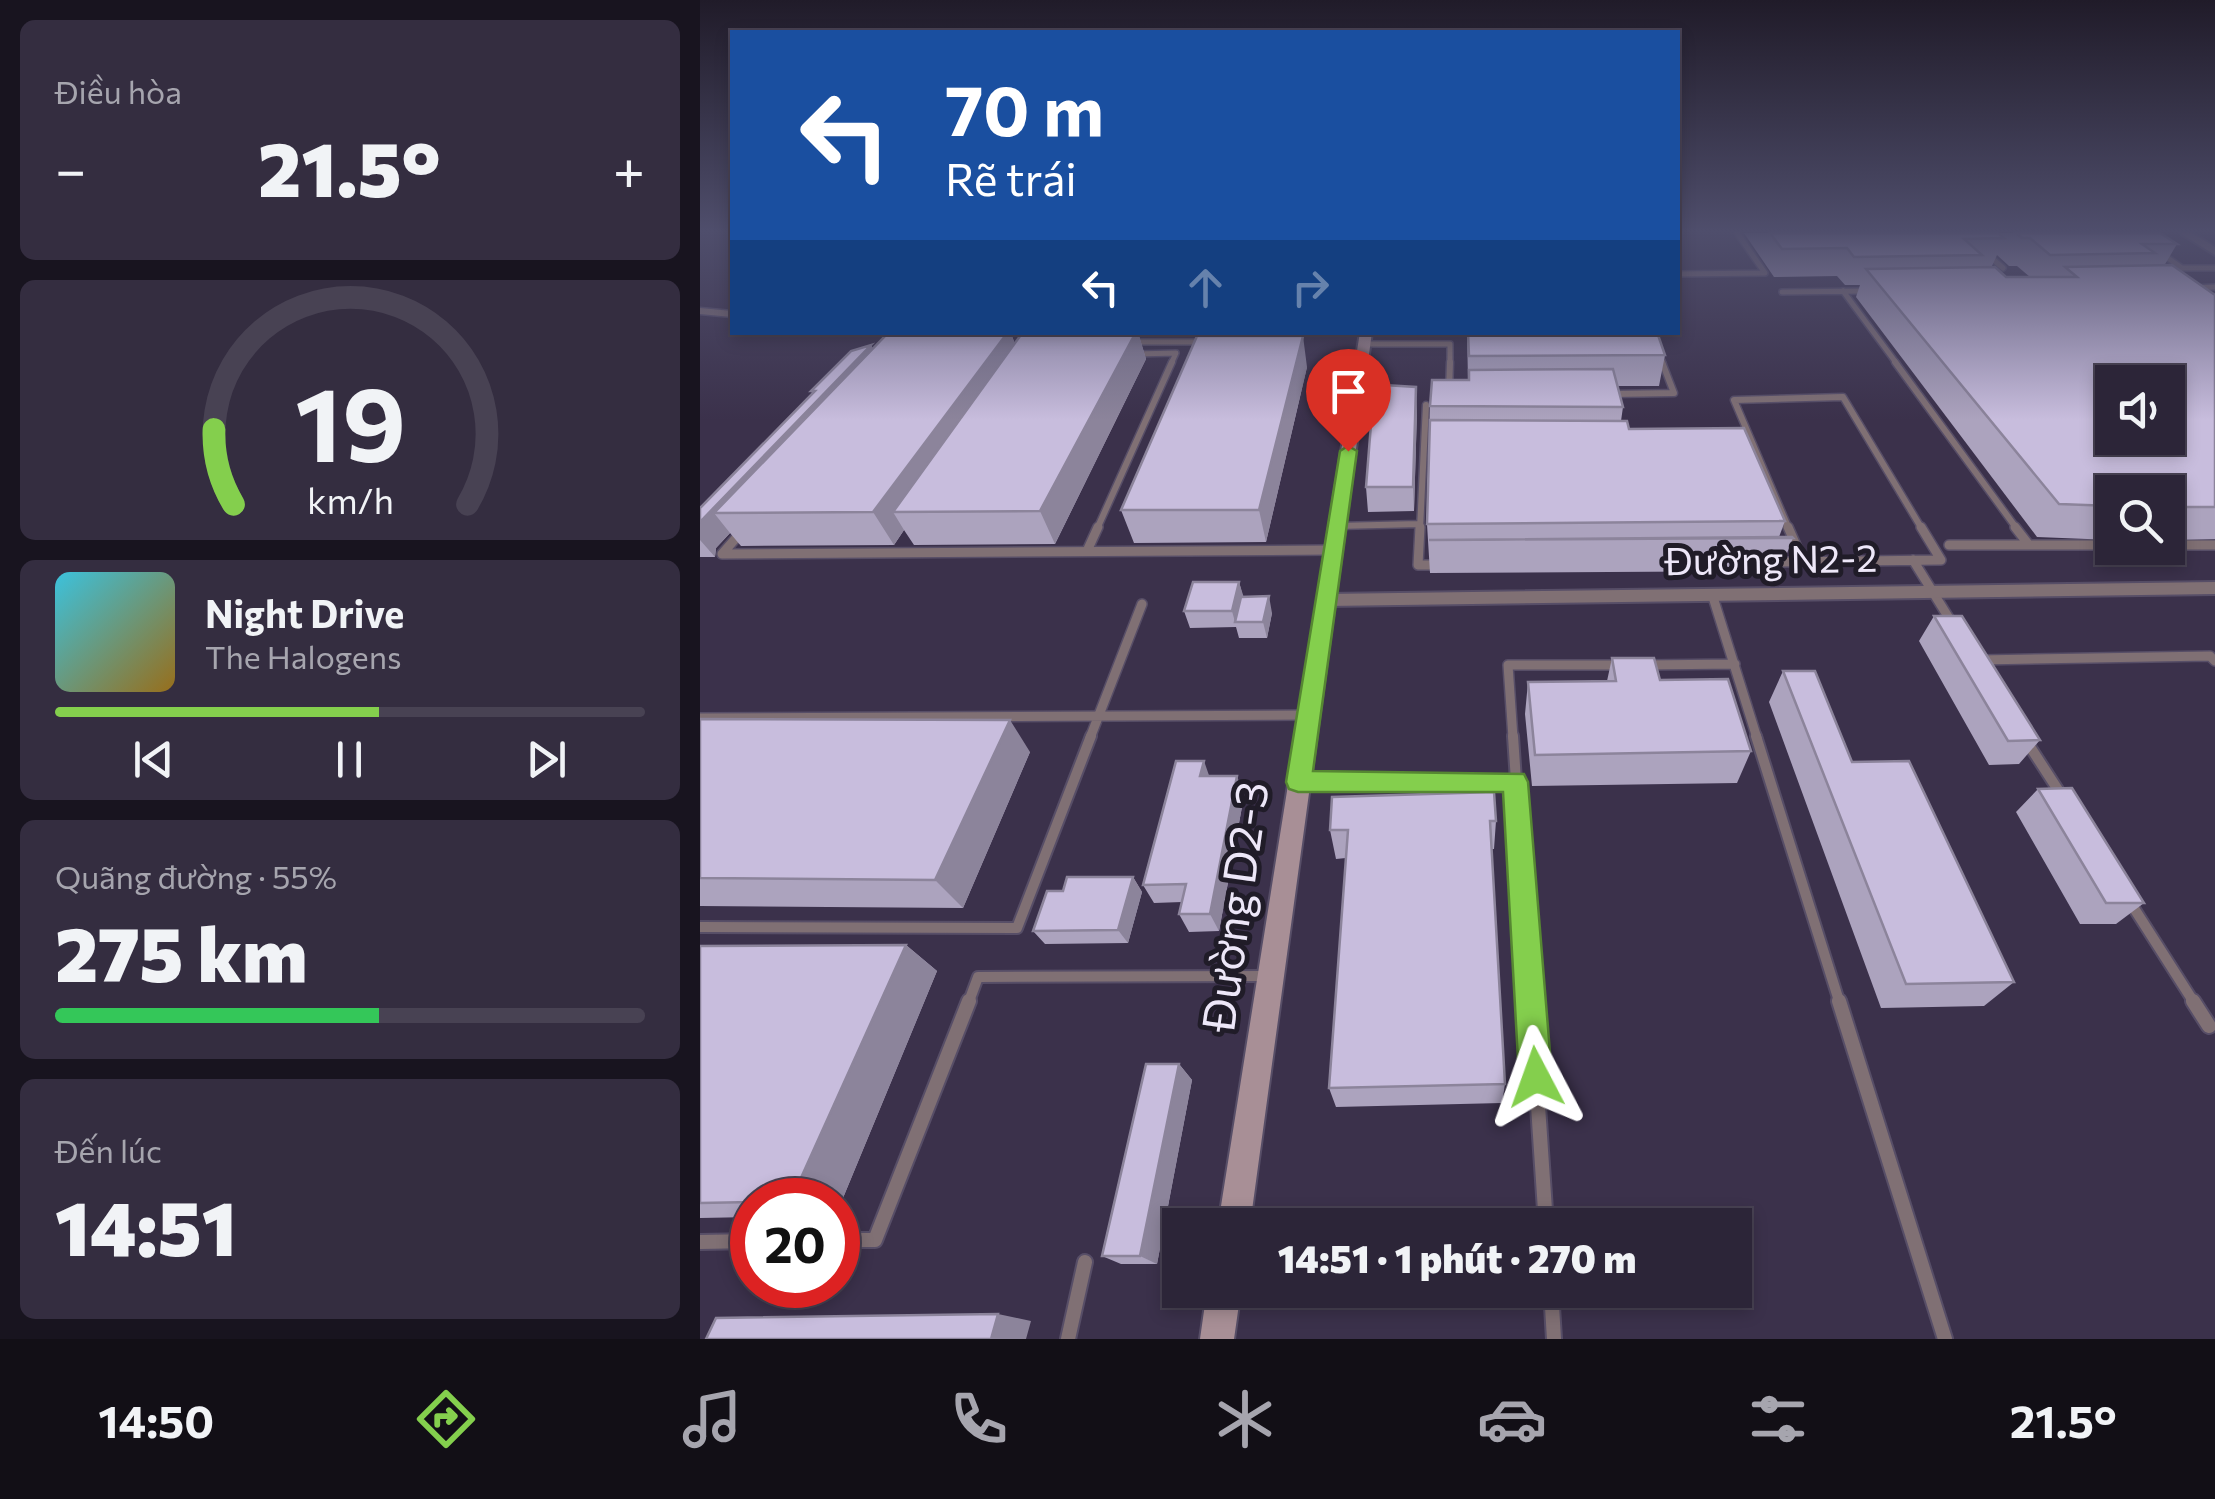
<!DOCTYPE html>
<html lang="vi">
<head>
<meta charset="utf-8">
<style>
  :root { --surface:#2c2538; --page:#342d40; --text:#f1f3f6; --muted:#a6a5ae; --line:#484253; --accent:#84cf4d }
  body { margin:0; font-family:Commissioner,sans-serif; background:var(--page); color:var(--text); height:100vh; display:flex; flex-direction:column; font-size:38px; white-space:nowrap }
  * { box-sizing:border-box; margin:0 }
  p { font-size:32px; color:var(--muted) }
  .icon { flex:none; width:55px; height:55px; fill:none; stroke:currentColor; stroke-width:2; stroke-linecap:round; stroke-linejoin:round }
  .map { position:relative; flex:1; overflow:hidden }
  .sheet { display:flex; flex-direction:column; gap:20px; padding:20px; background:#18141f; width:700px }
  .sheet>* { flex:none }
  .banner { position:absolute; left:30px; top:30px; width:950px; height:305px; border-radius:0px; box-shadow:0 5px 15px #0003,0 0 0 2px var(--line); background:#1a4fa0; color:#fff; overflow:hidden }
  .tools { position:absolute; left:1395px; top:365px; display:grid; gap:20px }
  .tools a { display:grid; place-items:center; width:90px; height:90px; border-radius:0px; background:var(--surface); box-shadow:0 5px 15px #0003,0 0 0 2px var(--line); font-size:50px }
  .speed { position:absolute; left:30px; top:1178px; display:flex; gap:20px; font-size:50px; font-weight:700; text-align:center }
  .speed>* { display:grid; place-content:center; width:130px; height:130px; border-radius:50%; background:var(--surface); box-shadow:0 5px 15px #0003,0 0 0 2px var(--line); line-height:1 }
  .speed .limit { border:15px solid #d22; background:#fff; color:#111 }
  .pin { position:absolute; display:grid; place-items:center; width:85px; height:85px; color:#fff; margin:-102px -42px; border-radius:50% 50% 50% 0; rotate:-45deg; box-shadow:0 0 10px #0007 }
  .pin .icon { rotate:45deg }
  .me { position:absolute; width:110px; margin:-55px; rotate:356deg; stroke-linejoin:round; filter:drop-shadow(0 0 8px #0008) }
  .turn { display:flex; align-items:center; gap:35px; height:210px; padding:0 50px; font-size:45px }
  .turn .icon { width:130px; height:130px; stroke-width:2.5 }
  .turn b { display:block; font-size:70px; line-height:85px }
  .lanes { display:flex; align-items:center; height:95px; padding:0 50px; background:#0003; justify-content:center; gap:50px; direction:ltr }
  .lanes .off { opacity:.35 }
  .big { font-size:75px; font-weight:800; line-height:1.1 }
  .sheet .widget { flex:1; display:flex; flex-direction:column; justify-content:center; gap:15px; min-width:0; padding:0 35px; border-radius:15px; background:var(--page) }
  .sheet .dial { align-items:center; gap:0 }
  .dial svg { height:260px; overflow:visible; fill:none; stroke:var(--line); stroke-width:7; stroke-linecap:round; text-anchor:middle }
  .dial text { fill:var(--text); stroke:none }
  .song { display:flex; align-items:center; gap:30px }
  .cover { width:120px; height:120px; border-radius:15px; background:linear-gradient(135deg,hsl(190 70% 55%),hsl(40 70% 35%)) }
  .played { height:10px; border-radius:5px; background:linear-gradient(90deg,var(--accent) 55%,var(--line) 55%) }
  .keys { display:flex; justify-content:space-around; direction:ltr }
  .heat { display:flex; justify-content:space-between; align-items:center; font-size:55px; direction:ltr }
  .charge { height:15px; border-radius:8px; background:linear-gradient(90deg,#34c759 55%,var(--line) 0) }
  .trip { position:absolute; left:462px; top:1208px; width:590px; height:100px; border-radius:0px; background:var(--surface); box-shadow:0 5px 15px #0003,0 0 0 2px var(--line); font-weight:800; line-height:100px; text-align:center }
  .tab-bar { display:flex; height:160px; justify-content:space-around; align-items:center; background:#120f16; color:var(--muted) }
  .tab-bar .icon { width:70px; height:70px }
  .tab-bar .selected { color:var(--accent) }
  .tab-bar b { font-size:45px; color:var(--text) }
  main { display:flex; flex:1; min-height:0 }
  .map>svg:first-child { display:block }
</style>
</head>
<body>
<main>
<section class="sheet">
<div class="widget"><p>Điều hòa</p>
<div class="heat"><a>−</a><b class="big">21.5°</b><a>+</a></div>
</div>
<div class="widget dial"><svg viewBox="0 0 100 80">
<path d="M14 69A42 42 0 1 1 86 69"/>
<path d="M14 69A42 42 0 0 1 8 46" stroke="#84cf4d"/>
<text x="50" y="56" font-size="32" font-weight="700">19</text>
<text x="50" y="72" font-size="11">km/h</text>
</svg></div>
<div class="widget">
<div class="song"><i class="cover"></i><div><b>Night Drive</b><p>The Halogens</p></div></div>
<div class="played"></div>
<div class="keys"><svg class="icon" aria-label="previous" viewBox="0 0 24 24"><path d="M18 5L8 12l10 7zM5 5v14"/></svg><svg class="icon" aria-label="pause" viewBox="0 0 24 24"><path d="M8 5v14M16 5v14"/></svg><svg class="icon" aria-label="next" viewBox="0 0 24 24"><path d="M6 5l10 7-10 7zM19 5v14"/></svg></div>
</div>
<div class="widget"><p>Quãng đường · 55%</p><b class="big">275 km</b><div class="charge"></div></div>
<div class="widget"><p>Đến lúc</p><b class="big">14:51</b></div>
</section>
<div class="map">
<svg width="1515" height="1339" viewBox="0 0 1515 1339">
  <rect width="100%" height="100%" fill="#3b314b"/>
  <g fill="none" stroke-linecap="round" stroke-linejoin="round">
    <defs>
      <path id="service-far4" d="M1462 254 1482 268H1515
        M1288 255 1303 268
        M978 274 1065 273 1037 233
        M1493 288 1515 287
        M1143 291 1197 364
        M1082 292 1167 291
        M951 332 963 364
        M429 342H511L515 332
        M665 344H750V364
        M436 354 476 353 471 364"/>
      <path id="service-far3" d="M1195 362 1317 529
        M749 392 750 362
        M912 394 974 393 962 362
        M637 526 719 524
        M397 529 472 362
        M720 529 726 405
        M1089 529 1034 400 1143 397 1222 529"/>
      <path id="service-far2" d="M720 527 718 565H739
        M1088 527 1103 561
        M1315 527 1329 545
        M43 530 22 554 632 550
        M1249 545H1412
        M1468 545H1515
        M387 551 398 527
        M1213 560 1252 623
        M1074 562 1241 560 1221 527
        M1012 594 1057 738
        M1280 660 1510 656 1515 661
        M945 665 1035 664
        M0 718 608 715
        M390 738 442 604
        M813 738 808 665H919"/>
      <path id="service-far1" d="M813 736 831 1004
        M1056 736 1140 1004
        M1327 742 1362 796
        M601 782H815
        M1430 902 1495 1004
        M0 927 317 928 391 736
        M268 1004 278 977 568 976"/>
      <path id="service" d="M831 1001 846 1225
        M1139 1001 1245 1339
        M1493 1001 1509 1026
        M138 1240H175L269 1001
        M0 1242 52 1241
        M851 1290 854 1339
        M368 1339 385 1262"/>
      <path id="minor" d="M0 308 32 311V317L0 314Z"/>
      <path id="tertiary" d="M1480 233H1492L1515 247V255Z
        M1515 582V594L627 606 618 600 627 594Z"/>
      <path id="secondary" d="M660 332H672L550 1225H518Z
        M507 1290H541L534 1339H500Z"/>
    </defs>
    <!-- service-far4 casing -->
    <use href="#service-far4" stroke="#574e67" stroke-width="8"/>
    <!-- service-far3 casing -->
    <use href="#service-far3" stroke="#574e67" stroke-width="9"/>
    <!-- service-far2 casing -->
    <use href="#service-far2" stroke="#574e67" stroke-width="12"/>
    <!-- service-far1 casing -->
    <use href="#service-far1" stroke="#574e67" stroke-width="14"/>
    <!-- service casing -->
    <use href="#service" stroke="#574e67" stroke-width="18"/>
    <!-- minor casing -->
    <use href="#minor" stroke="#574e67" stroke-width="3"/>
    <!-- tertiary casing -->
    <use href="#tertiary" stroke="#574e67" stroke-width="4"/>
    <!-- secondary casing -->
    <use href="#secondary" stroke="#574e67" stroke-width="4"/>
    <!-- service-far4 -->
    <use href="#service-far4" stroke="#807074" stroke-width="5"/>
    <!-- service-far3 -->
    <use href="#service-far3" stroke="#807074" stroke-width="6"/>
    <!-- service-far2 -->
    <use href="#service-far2" stroke="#807074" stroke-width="9"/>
    <!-- service-far1 -->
    <use href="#service-far1" stroke="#807074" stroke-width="10"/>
    <!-- service -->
    <use href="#service" stroke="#807074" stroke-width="14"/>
    <!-- minor -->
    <use href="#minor" fill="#807074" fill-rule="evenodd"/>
    <!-- tertiary -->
    <use href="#tertiary" fill="#807074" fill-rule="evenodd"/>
    <!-- secondary -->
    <use href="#secondary" fill="#a88f96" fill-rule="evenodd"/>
  </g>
  <!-- wall -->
  <path fill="#aca3be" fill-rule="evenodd" d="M1044 233H1460L1477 244 1464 266 1515 295V539L1468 540V492H1412V540L1337 537 1156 297 1160 285H1145L1137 276 1074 277ZM1297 255 1309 266H1317L1330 277H1306L1276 268 1292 266Z
    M189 332H502L500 336H439L446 359 355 544 214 545 204 530 194 545 41 546 30 533 16 548 15 557H0V508L113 394 111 391 171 345 173 349ZM312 336H321L315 344Z
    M767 332H957L965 355 959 386H918L923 407 921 421 929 429 1085 521 1079 537 1093 538 1080 571 730 573 727 524 730 406 768 380Z
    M607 367 566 542 434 543 421 510Z
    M717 411 714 511 668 512 666 487Z
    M539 582 543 597 572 613 567 638H539L536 627 490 628 484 611Z
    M1234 616 1340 740 1319 764 1289 765 1219 641Z
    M912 658 960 680 1051 751 1037 783 832 786 825 714 828 682 907 681Z
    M1083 671 1152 762 1314 982 1284 1006 1181 1008 1069 702Z
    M0 719 330 752 263 908 0 906Z
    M510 776 544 796 519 931 489 932 479 914 482 902 454 903 443 885Z
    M1338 789 1444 903 1416 924H1380L1316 812Z
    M796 821 794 849H791L805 1084 802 1103 636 1107 629 1088 646 858 636 859 630 830Z
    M433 877 442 892 428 943 345 944 333 931 363 891Z
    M206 945 237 971 138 1210V1200H52V1217L0 1218V946Z
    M479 1064 492 1080 457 1264H421L402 1256Z"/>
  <!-- shaded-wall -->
  <path fill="#8c849b" d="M308 332H310L322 360 193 512 204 530 194 545 173 512Z
    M436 332H438L446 359 355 544 340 511Z
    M603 336 607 367 566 542 559 510Z
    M171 345 183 366 14 513 30 533 16 548 15 557 0 540V522Z
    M716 387 717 411 714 511 713 487Z
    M539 582 544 598 535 622 532 611Z
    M569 596 572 613 567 638 563 622Z
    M310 720 330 752 263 908 235 880Z
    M504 761 511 781 500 776Z
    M537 776 544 796 519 931 510 914Z
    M433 877 442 892 428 943 418 930Z
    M206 945 237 971 138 1210V1200H91Z
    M479 1064 492 1080 457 1264 440 1256Z
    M298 1314 331 1321 326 1339H291Z"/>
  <!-- building -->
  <path fill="#c8bddd" stroke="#8c849b" stroke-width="2.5" fill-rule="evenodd" d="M1070 233H1298L1304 238 1264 239 1282 255 1154 257 1147 248 1082 249Z
    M1316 233H1460L1477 244H1442L1455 253 1350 255 1330 238H1322Z
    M1472 265 1515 295V507H1468V492H1412V506L1359 504 1166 269 1295 267 1306 277H1377L1365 267ZM1412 382H1468V438H1412Z
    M189 332H308L173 512 14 513Z
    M323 332H436L340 511 193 512Z
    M768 332H957L965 355 769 356Z
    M497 336H603L559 510H421Z
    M171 345 0 522V508L115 391H111L151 351Z
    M913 369 923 407 730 406 732 380H769V370Z
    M684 385 716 387 713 487H666L672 412H682Z
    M730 420 927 421 929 429 1044 428 1085 521 727 524Z
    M1092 537 1093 538 729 540Z
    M493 582H539L532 611H484Z
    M569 596 563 622H535L541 597Z
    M1234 616H1262L1340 740 1308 741Z
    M912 658H954L960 680 1028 679 1051 751 835 755 828 682 916 681Z
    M1083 671H1115L1152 762 1209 761 1314 982 1206 984Z
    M0 719 310 720 235 880 0 878Z
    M476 761H504L500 776H537L510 914H479L486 884 443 885Z
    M1372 788 1444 903H1406L1338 789Z
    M794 792 796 821H790L805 1084 629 1088 648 830H630L632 797Z
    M367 877H433L418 930 333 931 347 891H363Z
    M206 945 91 1200H52V1202L0 1203V946Z
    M446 1064H479L440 1256H402Z
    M298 1314 291 1339H6L16 1318Z"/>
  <!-- sky -->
  <linearGradient id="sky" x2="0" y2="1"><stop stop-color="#201b29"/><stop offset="0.55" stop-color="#4f4e6c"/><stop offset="1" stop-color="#4f4e6c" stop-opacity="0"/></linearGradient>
  <rect width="1515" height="420" fill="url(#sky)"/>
  <!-- route -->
  <path fill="#84cf4d" stroke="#568732" stroke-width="2.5" d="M648 446 657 451 613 771 824 774 828 782 852 1077 847 1089 836 1094 824 1089 819 1077 803 792H598L589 789 586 782 640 451Z"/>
  <g text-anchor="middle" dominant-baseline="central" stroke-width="10" stroke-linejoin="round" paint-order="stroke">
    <!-- street labels -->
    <g font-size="38" fill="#ede7f8" stroke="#201c28">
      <text transform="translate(1071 558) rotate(-1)">Đường N2-2</text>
    </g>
    <!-- near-street labels -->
    <g font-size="45" fill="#ede7f8" stroke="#201c28">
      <text transform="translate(533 906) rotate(-82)">Đường D2-3</text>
    </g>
  </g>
</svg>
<div class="tools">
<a><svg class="icon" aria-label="sound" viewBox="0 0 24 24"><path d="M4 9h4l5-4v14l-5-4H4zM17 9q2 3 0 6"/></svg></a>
<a><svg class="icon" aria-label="search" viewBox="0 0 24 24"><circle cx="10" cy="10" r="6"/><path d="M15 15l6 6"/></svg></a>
</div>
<div class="speed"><div class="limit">20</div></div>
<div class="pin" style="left:648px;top:451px;background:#d93025"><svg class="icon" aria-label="arrive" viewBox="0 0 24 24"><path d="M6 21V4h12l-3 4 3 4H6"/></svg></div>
<svg class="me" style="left:836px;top:1077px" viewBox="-20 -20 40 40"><path d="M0-17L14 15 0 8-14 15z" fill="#84cf4d" stroke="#fff" stroke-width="4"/></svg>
<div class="trip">14:51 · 1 phút · 270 m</div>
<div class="banner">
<div class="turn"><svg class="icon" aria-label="left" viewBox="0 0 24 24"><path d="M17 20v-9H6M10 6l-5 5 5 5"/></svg><div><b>70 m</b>Rẽ trái</div></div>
<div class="lanes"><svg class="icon" aria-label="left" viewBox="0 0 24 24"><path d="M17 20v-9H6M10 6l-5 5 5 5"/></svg><svg class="icon off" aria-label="ahead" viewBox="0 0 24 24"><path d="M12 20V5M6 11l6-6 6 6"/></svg><svg class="icon off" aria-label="right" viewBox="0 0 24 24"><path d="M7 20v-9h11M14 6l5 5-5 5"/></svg></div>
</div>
</div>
</main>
<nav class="tab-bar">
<b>14:50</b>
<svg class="icon selected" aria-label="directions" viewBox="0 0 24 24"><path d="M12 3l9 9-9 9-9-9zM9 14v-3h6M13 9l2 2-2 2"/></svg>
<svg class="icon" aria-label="music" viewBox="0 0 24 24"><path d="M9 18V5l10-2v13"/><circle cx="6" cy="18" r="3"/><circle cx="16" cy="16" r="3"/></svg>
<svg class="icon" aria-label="phone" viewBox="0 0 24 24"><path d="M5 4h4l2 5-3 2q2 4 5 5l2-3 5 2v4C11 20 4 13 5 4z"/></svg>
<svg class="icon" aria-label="climate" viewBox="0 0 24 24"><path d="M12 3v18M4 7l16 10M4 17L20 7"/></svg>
<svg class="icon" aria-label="car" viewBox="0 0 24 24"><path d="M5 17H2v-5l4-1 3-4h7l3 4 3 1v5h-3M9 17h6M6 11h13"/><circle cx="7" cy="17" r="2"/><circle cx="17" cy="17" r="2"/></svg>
<svg class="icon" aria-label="filters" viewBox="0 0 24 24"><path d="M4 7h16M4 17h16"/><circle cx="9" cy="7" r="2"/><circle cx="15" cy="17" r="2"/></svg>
<b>21.5°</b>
</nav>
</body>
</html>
